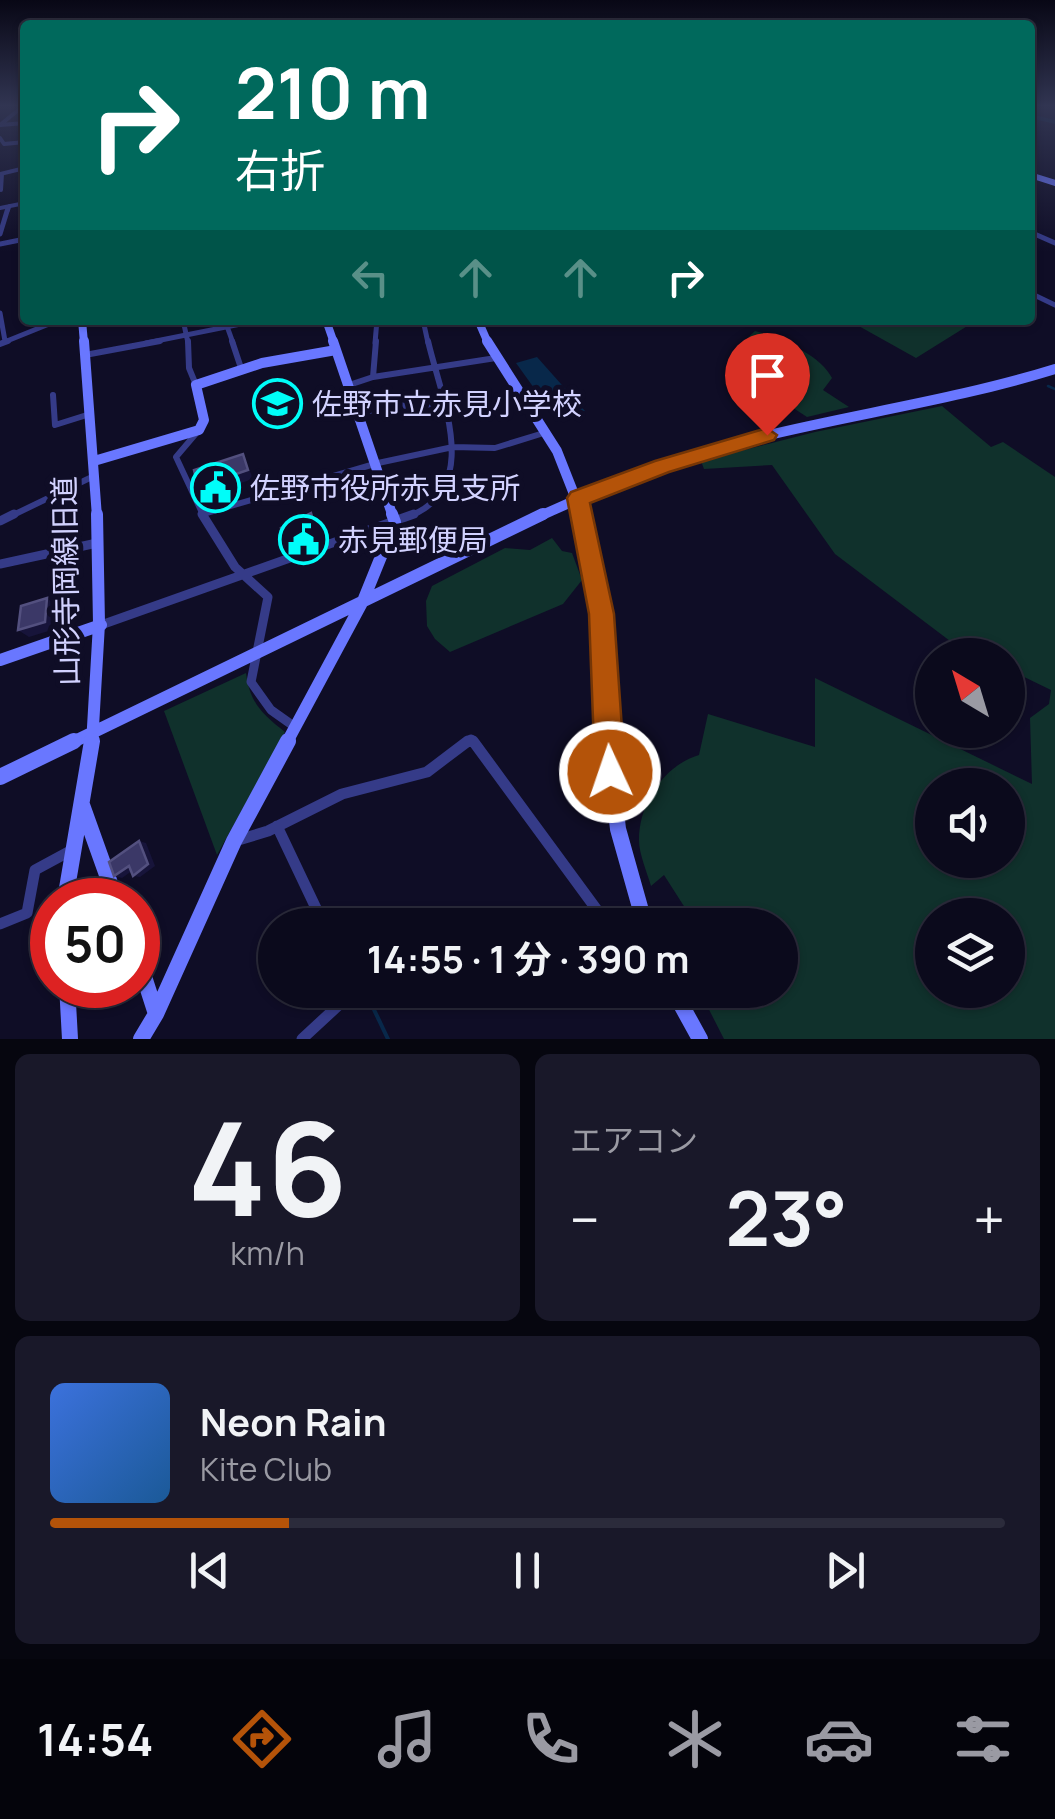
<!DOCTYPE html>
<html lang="ja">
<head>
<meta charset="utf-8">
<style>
  :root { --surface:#0b0a1c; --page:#191829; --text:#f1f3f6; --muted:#9a9aa3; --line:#2b2b3b; --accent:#b45309 }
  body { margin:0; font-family:Manrope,"Noto Sans JP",sans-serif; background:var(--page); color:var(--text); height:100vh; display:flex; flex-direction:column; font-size:38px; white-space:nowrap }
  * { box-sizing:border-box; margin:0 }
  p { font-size:32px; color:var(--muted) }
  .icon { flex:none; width:55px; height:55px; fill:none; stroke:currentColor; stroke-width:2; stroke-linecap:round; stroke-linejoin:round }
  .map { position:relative; height:1039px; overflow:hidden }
  .drawer { display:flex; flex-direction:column; gap:15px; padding:15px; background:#06060f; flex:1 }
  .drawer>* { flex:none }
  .hud { position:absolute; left:20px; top:20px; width:1015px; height:305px; border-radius:10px; box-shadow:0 2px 8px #0004,0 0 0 2px var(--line); background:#00695c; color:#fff; overflow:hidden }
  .needle { width:65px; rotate:322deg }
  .controls { position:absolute; left:915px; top:638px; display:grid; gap:20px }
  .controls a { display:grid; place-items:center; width:110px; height:110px; border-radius:50%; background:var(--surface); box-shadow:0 2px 8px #0004,0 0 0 2px var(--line); font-size:50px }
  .speed { position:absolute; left:30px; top:878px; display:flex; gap:20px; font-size:50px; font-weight:700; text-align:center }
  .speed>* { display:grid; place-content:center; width:130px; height:130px; border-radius:50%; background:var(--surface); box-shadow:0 2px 8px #0004,0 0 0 2px var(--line); line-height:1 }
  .speed .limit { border:15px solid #d22; background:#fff; color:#111 }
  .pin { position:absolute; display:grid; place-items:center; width:85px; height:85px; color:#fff; margin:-102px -42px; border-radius:50% 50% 50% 0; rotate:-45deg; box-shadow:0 0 10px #0007 }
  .pin .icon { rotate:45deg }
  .me { position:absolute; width:110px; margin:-55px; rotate:357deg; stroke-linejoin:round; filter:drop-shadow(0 0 8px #0008) }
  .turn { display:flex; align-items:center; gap:35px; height:210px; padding:0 50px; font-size:45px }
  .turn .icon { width:130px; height:130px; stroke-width:2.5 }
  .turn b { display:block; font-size:70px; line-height:85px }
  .lanes { display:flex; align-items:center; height:95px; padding:0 50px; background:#0003; justify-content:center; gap:50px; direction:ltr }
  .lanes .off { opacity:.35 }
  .big { font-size:75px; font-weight:700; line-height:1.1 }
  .drawer .widget { flex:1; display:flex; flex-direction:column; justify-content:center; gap:15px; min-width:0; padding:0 35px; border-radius:15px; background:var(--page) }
  .drawer .dial { align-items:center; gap:0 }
  .dial b { font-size:130px; line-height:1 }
  .song { display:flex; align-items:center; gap:30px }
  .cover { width:120px; height:120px; border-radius:15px; background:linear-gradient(135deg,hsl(220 70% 55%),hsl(210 70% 35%)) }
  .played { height:10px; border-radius:5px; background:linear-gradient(90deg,var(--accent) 25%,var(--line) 25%) }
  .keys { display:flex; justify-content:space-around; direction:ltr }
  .heat { display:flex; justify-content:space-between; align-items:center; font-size:55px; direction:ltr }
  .drawer .tiles { flex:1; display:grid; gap:15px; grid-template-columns:1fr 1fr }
  .widget:last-child { grid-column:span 2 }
  .trip { position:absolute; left:258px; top:908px; width:540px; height:100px; border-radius:50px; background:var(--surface); box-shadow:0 2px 8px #0004,0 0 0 2px var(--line); font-weight:700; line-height:100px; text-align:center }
  .tab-bar { display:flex; height:160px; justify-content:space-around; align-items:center; background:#04040b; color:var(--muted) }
  .tab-bar .icon { width:70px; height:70px }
  .tab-bar .current { color:var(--accent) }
  .tab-bar b { font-size:45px; color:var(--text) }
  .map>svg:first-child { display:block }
</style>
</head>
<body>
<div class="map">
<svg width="1055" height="1039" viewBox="0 0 1055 1039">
  <rect width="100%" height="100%" fill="#0f0d26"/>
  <!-- green -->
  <path fill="#10312c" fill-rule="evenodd" d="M848 320H977L916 358Z
    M755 331C779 337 821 355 832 378L823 390 849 407 807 417 752 381 735 350Z
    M942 406 991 447 1003 442 1055 477V1039H724L699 990H780V925H696L664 875 651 886C647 872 639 854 639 840 639 802 665 765 699 755L708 714 815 747V678L1032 784 1030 718 1049 704 1051 690 1008 669V655H977L954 644 835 554 772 465 704 469 701 461 815 432ZM932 785H1008V860H932ZM932 915H1008V990H932Z
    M552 538 562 551 572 553 582 580 563 604 450 652 435 639 427 626 426 601 432 586 505 548 530 550Z
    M246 673C250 703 262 714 285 732L217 855 164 711Z"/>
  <!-- water -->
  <path fill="#08284a" d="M537 357 585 411 557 420 516 363Z"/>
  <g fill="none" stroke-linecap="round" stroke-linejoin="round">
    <!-- stream-far1 -->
    <path stroke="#08284a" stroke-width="2.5" d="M1048 386 1055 389"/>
    <!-- stream -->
    <path stroke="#08284a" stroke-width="4" d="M367 995 388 1039"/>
    <!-- river -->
    <path fill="#08284a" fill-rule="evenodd" d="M1030 114 1055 120V124L1030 118Z"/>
    <!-- street-far4 -->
    <path stroke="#353b88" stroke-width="4" d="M0 125 22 107
      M0 125 25 123
      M0 138 4 144 25 142
      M0 174 25 168V183
      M1 190 2 174
      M0 208 25 203
      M8 210 9 206"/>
    <!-- street-far3 -->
    <path stroke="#353b88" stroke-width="5" d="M1030 232 1055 243
      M0 234 8 208
      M0 244 25 239
      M1030 293 1055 305
      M0 313 5 341
      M183 320 188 343
      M423 320 428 343
      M228 329 233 343
      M2 343 59 320
      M146 343 261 320
      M375 343 377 320"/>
    <!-- street-far2 -->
    <path stroke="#353b88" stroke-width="6" d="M188 341 189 368 196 385
      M232 341 242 371
      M0 344 8 341
      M85 355 160 341
      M373 377 376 341
      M349 385 373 377 496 358
      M53 395 55 425 90 414
      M360 413 404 403 408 410 442 401
      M199 430 176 457 204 517
      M203 514 378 463 453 447 495 448 547 432
      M9 517 94 476
      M407 517C484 490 441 398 428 341"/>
    <!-- street-far1 -->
    <path stroke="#353b88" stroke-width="9" d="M202 514 235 567 268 597 251 682 271 710 295 727
      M0 521 14 514
      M0 564 97 543
      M101 625 414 514
      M465 744 471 739 475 744"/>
    <!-- street -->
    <path stroke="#353b88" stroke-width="11" d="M473 741 608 925
      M277 826 324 925
      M235 841 268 831 342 794 427 772 468 741
      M0 924 27 913 35 870 72 850
      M302 1039 355 990"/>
    <!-- secondary-far4 -->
    <path stroke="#6977ff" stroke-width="6" d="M1030 175 1055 183"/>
    <!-- secondary-far3 -->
    <path stroke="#6977ff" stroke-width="8" d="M82 320 84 343
      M326 320 334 343
      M478 320 488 343"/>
    <!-- secondary-far2 -->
    <path stroke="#6977ff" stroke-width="10" d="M84 341 97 517
      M333 341 393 517
      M487 341 557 451 583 517
      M94 461 199 430 204 420 196 385 262 363 336 350
      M538 517C603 487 671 460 740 442 845 415 952 401 1055 369"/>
    <!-- secondary-far1 -->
    <path stroke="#6977ff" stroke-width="12" d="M583 514 599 599 608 744
      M0 660 101 625
      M69 744 543 514
      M92 744 99 624 97 514
      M286 744 363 601 395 522 392 514"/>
    <!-- secondary -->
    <path stroke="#6977ff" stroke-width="16" d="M608 741 618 829 645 925
      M0 777 74 741
      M82 805 116 900
      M65 900 92 741
      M138 958 156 1014 141 1039
      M67 985 70 1039
      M673 990 700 1039
      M156 1014 234 841 288 741"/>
  </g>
  <!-- shaded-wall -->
  <path fill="#17143a" d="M243 454 253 479 204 495 198 487Z
    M311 513 320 539 289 550 284 542Z
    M47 598 56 606 55 629 29 637 18 630Z
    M139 841 146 843 155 866 140 877 133 876Z
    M129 866 136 868 122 878 114 876Z"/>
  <!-- building -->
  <path fill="#3b3867" stroke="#53507f" stroke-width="2.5" d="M243 454 248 470 198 487 194 470Z
    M311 513 316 531 284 542 281 528Z
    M47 598 45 622 18 630 21 606Z
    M139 841 148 864 133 876 129 866 114 876 109 862Z"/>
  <!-- sky -->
  <linearGradient id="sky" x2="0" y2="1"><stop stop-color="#080715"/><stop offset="0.42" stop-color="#313552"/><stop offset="1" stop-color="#313552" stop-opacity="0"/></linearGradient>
  <rect width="1055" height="252" fill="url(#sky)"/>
  <!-- route -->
  <path fill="#b45309" stroke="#753606" stroke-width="2.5" d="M767 428 777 435 774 440 669 472 590 503 614 614 625 772 621 783 610 787 599 783 595 772 589 614 567 498 571 492 655 461Z"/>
  <!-- icons -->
  <defs>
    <symbol id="school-ring" viewBox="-11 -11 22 22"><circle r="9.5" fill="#0f0d26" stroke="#00fdf9" stroke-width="1.5"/><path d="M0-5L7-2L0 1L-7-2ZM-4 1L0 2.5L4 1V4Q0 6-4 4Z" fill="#00fdf9"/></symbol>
    <symbol id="civic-ring" viewBox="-11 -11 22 22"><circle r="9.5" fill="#0f0d26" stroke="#00fdf9" stroke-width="1.5"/><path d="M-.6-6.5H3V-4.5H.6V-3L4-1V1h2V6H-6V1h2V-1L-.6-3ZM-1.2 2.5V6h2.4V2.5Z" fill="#00fdf9"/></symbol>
  </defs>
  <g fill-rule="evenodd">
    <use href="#school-ring" x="250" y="376" width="55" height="55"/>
    <use href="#civic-ring" x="188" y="460" width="55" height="55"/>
    <use href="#civic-ring" x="276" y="512" width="55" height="55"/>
  </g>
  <g text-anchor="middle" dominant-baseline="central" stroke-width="10" stroke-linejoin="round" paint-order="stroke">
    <!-- poi labels -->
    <g font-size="30" fill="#d2d2ff" stroke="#0f0d26" text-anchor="start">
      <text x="312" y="403">佐野市立赤見小学校</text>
      <text x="250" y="487">佐野市役所赤見支所</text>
      <text x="338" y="539">赤見郵便局</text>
    </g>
    <!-- street labels -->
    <g font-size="30" fill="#d2d2ff" stroke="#0f0d26">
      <text transform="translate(65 581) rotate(-91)">山形寺岡線旧道</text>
    </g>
  </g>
</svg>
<div class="controls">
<a><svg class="needle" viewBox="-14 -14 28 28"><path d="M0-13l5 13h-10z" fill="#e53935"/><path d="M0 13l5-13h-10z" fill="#9a9aa3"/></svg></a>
<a><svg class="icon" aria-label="sound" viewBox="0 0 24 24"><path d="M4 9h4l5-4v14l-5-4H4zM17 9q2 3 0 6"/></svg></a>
<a><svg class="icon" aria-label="layers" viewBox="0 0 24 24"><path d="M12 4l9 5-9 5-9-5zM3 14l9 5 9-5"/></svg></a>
</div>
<div class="speed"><div class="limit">50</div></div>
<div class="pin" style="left:767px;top:435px;background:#d93025"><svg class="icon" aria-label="arrive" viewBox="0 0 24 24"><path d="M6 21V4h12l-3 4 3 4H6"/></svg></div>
<svg class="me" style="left:610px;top:772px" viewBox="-20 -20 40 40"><circle r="17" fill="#b45309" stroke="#fff" stroke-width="3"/><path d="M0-11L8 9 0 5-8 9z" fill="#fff"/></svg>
<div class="trip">14:55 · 1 分 · 390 m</div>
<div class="hud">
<div class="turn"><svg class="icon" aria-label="right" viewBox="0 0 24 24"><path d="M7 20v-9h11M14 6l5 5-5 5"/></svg><div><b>210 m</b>右折</div></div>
<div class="lanes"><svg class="icon off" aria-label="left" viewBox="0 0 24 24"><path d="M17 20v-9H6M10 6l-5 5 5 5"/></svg><svg class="icon off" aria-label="ahead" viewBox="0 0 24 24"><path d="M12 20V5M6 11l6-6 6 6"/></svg><svg class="icon off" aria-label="ahead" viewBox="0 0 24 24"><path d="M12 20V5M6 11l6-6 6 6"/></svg><svg class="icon" aria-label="right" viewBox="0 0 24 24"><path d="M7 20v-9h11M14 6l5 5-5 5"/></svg></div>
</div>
</div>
<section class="drawer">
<div class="tiles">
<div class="widget dial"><b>46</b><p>km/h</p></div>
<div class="widget"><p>エアコン</p>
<div class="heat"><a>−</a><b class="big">23°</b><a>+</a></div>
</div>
<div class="widget">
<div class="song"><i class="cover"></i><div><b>Neon Rain</b><p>Kite Club</p></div></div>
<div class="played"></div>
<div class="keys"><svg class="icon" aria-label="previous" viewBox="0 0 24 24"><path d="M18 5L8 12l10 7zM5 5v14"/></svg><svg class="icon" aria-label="pause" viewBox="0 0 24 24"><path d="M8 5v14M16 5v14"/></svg><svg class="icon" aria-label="next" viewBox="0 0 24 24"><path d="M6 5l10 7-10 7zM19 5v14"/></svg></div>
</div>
</div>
</section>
<nav class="tab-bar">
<b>14:54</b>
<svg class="icon current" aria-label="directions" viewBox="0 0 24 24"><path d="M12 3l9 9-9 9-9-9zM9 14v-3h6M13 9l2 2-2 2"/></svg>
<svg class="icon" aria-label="music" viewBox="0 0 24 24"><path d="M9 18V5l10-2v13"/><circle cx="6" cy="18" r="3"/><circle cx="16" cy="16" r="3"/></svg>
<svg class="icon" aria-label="phone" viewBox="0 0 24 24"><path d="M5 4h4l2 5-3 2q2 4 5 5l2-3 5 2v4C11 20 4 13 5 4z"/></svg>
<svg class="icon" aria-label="climate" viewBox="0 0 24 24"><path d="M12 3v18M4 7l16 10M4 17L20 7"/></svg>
<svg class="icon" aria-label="car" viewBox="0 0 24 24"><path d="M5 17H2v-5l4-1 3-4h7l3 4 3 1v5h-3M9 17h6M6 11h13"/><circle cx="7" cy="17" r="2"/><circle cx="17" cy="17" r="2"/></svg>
<svg class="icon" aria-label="filters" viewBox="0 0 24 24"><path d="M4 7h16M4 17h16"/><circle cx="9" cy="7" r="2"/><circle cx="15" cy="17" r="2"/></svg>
</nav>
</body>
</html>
